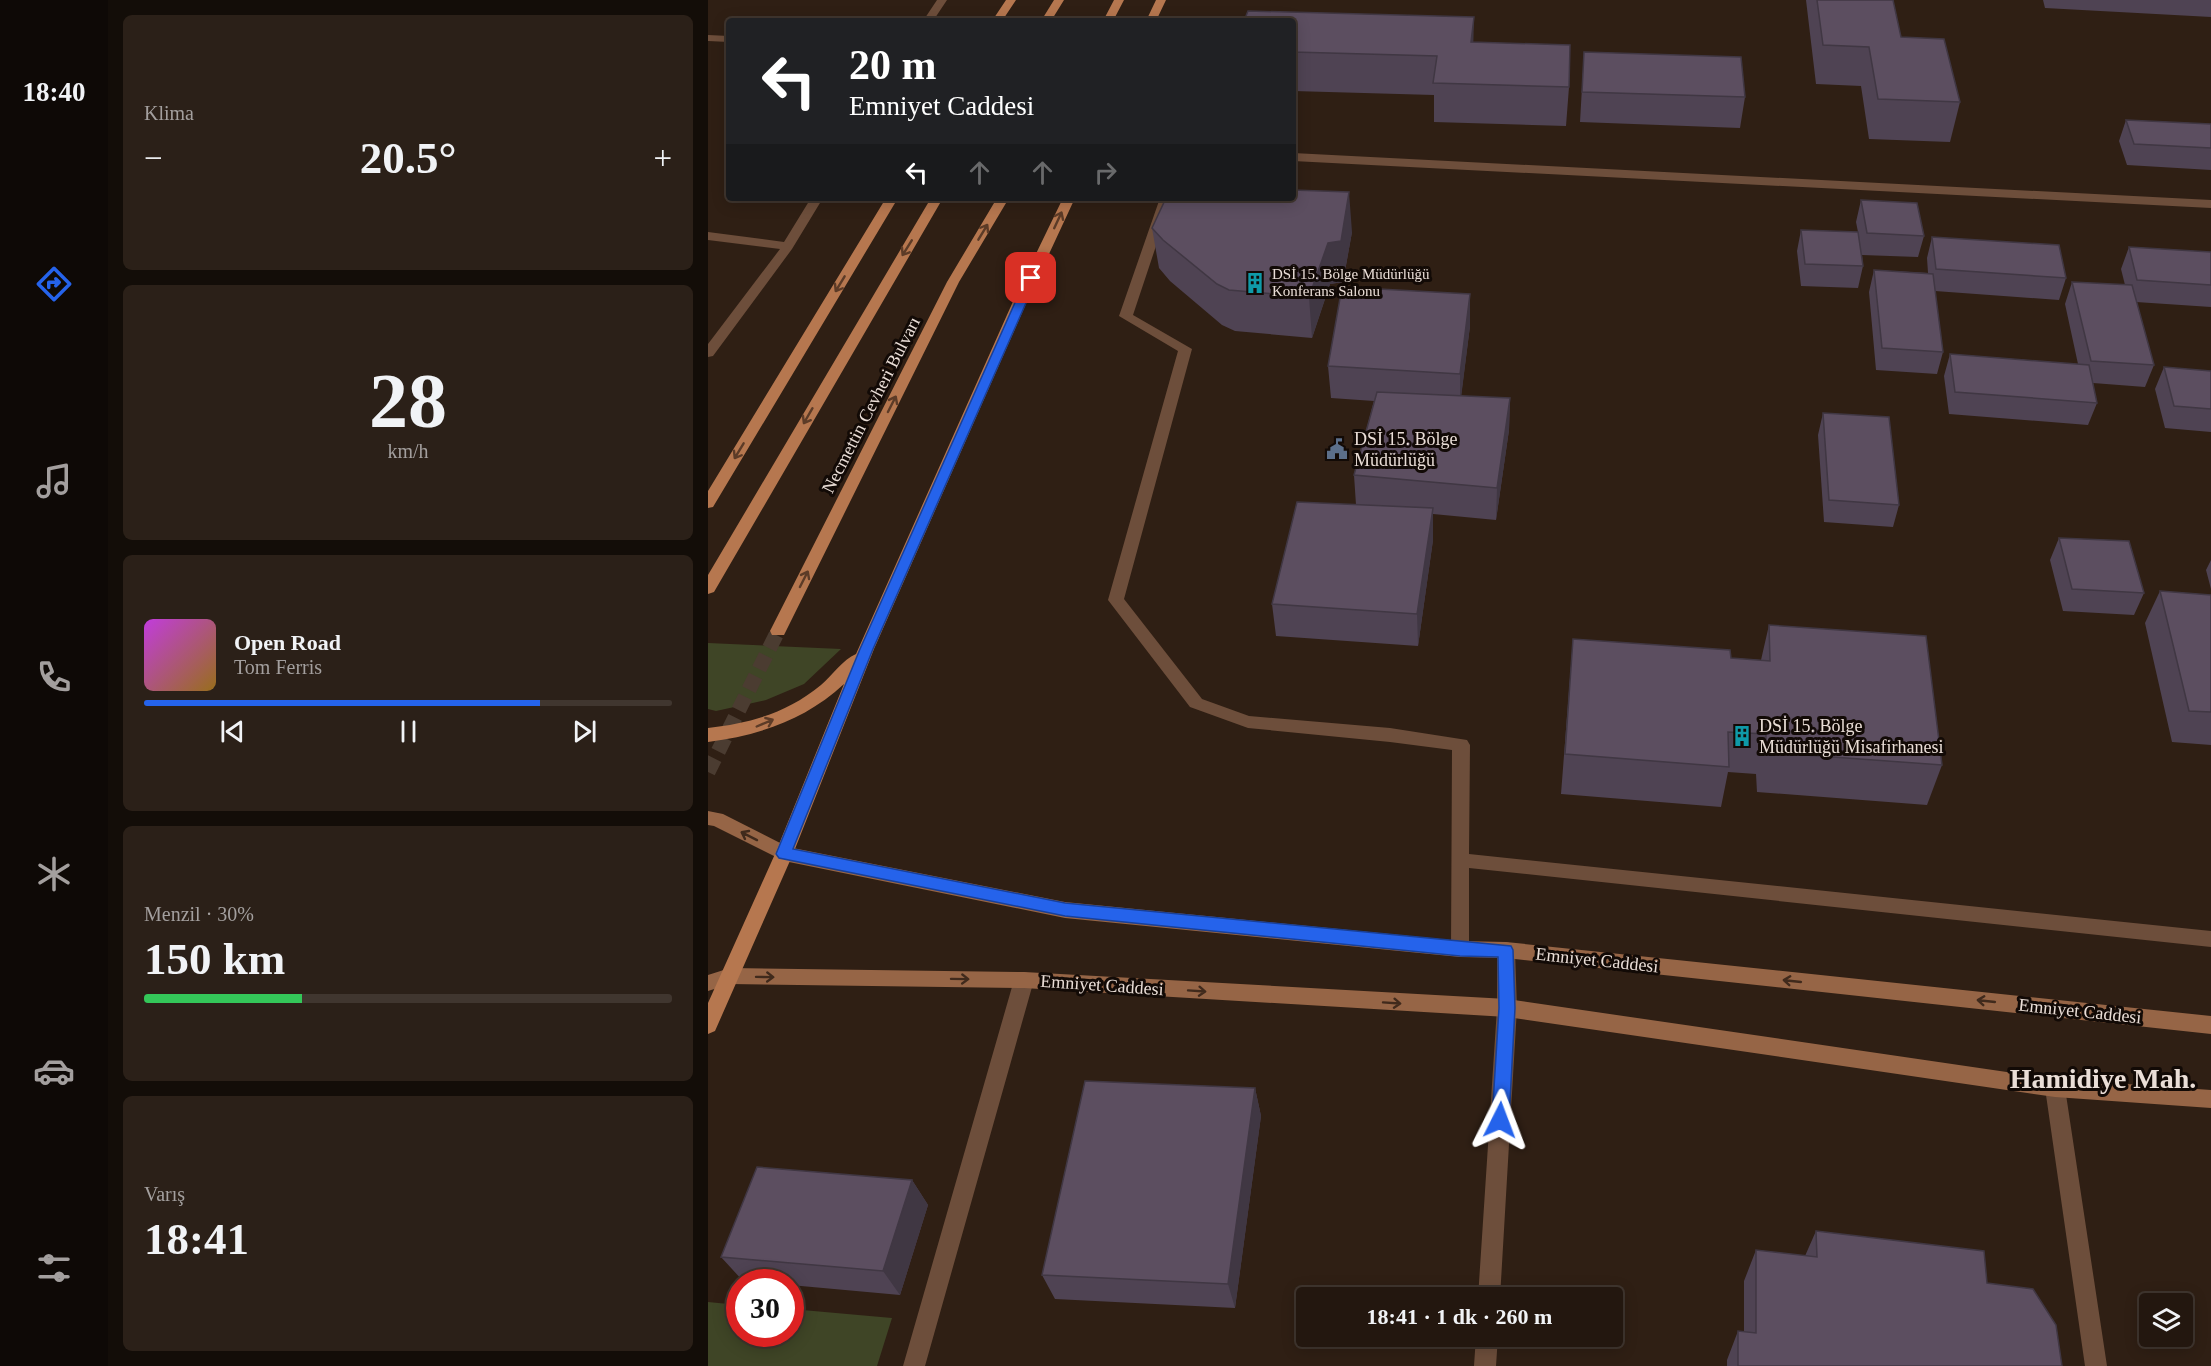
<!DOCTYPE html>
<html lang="tr">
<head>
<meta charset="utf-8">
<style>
  :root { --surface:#23170f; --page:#2b2018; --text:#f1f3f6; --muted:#a39f9e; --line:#40362f; --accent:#2563eb }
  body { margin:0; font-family:Georgia,serif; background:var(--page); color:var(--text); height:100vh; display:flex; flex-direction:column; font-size:22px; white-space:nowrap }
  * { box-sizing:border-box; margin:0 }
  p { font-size:20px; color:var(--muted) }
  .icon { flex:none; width:33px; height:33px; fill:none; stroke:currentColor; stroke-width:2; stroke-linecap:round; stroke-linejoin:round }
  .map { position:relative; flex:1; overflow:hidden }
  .panel { display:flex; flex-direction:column; gap:15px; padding:15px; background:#130d08; width:600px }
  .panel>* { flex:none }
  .guide { position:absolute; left:18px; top:18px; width:570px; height:183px; border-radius:6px; box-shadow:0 3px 15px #0003,0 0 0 2px var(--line); background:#202124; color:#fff; overflow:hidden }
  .fabs { position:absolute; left:1431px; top:1293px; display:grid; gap:12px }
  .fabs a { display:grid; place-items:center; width:54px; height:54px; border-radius:6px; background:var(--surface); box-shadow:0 3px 15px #0003,0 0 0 2px var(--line); font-size:30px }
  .speed { position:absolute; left:18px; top:1269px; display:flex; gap:12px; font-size:30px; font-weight:700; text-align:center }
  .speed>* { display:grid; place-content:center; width:78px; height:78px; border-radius:50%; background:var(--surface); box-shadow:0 3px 15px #0003,0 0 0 2px var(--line); line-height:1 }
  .speed .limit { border:9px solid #d22; background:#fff; color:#111 }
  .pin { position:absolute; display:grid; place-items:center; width:51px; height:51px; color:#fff; margin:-26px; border-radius:12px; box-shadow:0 3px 9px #0006 }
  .me { position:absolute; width:66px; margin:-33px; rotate:3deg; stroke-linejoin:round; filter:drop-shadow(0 0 4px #0008) }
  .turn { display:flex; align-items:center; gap:21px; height:126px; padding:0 24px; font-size:27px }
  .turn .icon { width:78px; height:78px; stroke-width:2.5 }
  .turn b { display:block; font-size:42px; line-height:51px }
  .lanes { display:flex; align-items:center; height:57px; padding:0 24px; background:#0003; justify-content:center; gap:30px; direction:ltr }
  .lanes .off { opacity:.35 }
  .big { font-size:45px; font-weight:600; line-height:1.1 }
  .panel .widget { flex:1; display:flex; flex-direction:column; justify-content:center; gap:9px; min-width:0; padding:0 21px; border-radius:9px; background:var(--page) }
  .panel .dial { align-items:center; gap:0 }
  .dial b { font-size:78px; line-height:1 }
  .song { display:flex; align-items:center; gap:18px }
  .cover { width:72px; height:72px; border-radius:9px; background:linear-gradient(135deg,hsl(290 70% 55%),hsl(40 70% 35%)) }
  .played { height:6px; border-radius:3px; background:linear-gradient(90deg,var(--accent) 75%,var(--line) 75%) }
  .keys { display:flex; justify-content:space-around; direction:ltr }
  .heat { display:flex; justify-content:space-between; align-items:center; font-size:33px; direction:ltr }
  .charge { height:9px; border-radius:4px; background:linear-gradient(90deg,#34c759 30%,var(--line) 0) }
  .trip { position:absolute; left:588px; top:1287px; width:327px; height:60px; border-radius:6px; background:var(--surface); box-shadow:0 3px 15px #0003,0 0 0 2px var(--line); font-weight:600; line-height:60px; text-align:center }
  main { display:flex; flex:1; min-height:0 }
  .tab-bar { display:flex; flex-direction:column; width:108px; justify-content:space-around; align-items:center; background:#0e0906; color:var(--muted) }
  .tab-bar .icon { width:42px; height:42px }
  .tab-bar .active { color:var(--accent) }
  .tab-bar b { font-size:27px; color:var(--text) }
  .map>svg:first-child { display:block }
</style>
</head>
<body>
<main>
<nav class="tab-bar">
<b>18:40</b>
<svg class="icon active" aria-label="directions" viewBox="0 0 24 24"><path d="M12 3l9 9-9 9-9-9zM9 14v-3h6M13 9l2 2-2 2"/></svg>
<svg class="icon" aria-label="music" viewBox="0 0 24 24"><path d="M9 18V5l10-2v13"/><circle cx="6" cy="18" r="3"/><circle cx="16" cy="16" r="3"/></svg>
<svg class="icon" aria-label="phone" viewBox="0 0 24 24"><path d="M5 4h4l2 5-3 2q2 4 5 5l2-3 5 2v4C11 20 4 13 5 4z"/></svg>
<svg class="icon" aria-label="climate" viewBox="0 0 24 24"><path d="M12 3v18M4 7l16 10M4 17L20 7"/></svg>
<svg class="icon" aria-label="car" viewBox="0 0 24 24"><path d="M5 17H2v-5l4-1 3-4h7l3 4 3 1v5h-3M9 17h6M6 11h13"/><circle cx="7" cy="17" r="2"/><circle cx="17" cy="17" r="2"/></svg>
<svg class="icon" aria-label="filters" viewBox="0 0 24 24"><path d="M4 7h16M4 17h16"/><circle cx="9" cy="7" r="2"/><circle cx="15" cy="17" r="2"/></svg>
</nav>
<section class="panel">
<div class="widget"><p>Klima</p>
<div class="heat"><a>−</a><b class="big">20.5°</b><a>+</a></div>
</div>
<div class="widget dial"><b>28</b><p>km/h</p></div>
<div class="widget">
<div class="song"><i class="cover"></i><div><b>Open Road</b><p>Tom Ferris</p></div></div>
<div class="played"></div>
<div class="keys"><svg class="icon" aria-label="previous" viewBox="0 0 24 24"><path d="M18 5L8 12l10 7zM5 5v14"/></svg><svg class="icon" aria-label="pause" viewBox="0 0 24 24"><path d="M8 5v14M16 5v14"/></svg><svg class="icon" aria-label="next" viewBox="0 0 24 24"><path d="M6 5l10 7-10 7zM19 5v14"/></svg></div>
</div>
<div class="widget"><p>Menzil · 30%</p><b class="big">150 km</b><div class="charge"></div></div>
<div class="widget"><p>Varış</p><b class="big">18:41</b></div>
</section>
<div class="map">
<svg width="1503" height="1366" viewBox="0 0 1503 1366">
  <rect width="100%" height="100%" fill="#2f1f14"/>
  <!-- green -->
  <path fill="#3f4526" d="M0 643 133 649 96 684 58 700 8 711 0 709Z
    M0 1302 31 1305 32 1334H82L83 1309 184 1318 169 1366H0Z"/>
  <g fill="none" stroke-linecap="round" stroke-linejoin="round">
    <!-- primary-tunnel -->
    <path stroke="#4b3c31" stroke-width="15" stroke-dasharray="15 8" stroke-linecap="butt" d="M0 772 70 631"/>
    <!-- service -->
    <path fill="#6d4e3b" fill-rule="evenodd" d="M229 0H239L225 21H215Z
      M0 35 21 36V42L0 41Z
      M103 198H115L84 249 5 356 0 357V344L72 249 0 240V232L76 242Z"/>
    <!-- minor -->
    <path fill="#6d4e3b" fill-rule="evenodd" d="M585 153 1503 200V208L585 161Z
      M452 198H464L425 315 484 349 416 599 494 699 541 716 682 728 759 740 762 745 761 854 1503 931V947L761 868V949L759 955 752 957 745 955 743 949 744 750 682 742 540 728 482 707 400 600 470 351 411 316Z
      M798 942 805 944 807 950 809 1008 792 1298H770L789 1008V950L791 944Z
      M316 972 323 974 326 980 217 1366H195L306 980 309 974Z
      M1347 1079 1354 1081 1357 1088 1399 1366H1377L1337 1088 1340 1081Z
      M768 1336H790L788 1366H766Z"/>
    <!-- secondary -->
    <path fill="#966546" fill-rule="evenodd" d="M0 811 15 814 80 847 357 902 752 941 798 942 1503 1016V1034L798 958 752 957 357 918 76 861 6 826 0 825Z
      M22 968 316 972 799 999 1347 1079 1503 1090V1108L1347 1097 799 1017 316 988 22 984 0 991V975Z"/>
    <!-- primary -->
    <path fill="#b6774f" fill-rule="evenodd" d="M298 0H308L294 21H284Z
      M346 0H356L343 21H333Z
      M406 0H416L405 21H395Z
      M448 0H458L448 21H438Z
      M178 198H190L5 507 0 508V491Z
      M223 198H235L6 592 0 594V575Z
      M289 198H301L251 282 78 631 76 635H64L62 631 239 282Z
      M355 198H367L321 297 166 649 85 854 7 1031 0 1034V1003L67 854 136 684C97 720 52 735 0 742V728C43 723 79 713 113 685 124 676 135 659 148 654L307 297Z"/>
  </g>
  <!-- wall -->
  <path fill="#4f4353" d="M1098 0H1185L1193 37 1252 102 1242 142 1161 139 1153 86 1108 84Z
    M1335 0H1503V17L1337 8Z
    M585 21 765 42 861 87 858 126 726 122V95L585 91Z
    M876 52 1037 97 1032 128 872 122Z
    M1418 120 1503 124V170L1419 165 1411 141Z
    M1153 200 1216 236 1210 257 1154 255 1155 266 1150 288 1093 286 1089 251 1093 230 1150 232 1148 222Z
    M444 228 644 232 635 282 622 284 604 338 527 331 514 325 462 281 451 268Z
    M1224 237 1358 278 1351 300 1227 291 1235 352 1229 374 1168 370 1161 292 1166 270 1220 273 1219 258Z
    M1421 247 1503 252V307L1428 302 1446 365 1437 387 1385 383 1389 403 1380 425 1241 414 1236 376 1242 354 1370 364 1357 304 1364 282 1417 285 1413 269Z
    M762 294V326L753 396 802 398 801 430 788 520 725 514V540L710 646 568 636 564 604 648 505 646 475 666 401 623 398 620 366Z
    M1456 367 1503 371V432L1457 428 1447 389Z
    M1115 413 1191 505 1185 527 1116 522 1110 435Z
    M1351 538 1436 593 1426 615 1355 611 1342 560Z
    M1503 560V589L1498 570Z
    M1452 591 1503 595V745L1464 742 1437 623Z
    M1061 625 1234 765 1219 805 1049 792 1048 774 1020 772 1013 807 853 794 865 639 1023 658 1053 660Z
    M547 1088 553 1116 527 1308 347 1299 334 1275Z
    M204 1180 220 1205 192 1295 82 1285V1282H48L35 1281 13 1257Z
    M1108 1231 1279 1283 1354 1366H1019V1360L1030 1331 1036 1332V1281L1048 1250 1097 1256Z"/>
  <!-- shaded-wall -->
  <path fill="#403743" d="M766 17 765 56 763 42Z
    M641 192 644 232 635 282 622 284 604 338 601 297 620 243Z
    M762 294V326L752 406V374Z
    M802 398 801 430 788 520 789 488Z
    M725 508V540L710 646 709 614Z
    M547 1088 553 1116 527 1308 520 1284Z
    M204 1180 220 1205 192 1295 175 1271Z"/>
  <!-- building -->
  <path fill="#5c4e60" stroke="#403743" stroke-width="1.5" d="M1109 0H1185L1193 37 1236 39 1252 102 1170 99 1161 47 1115 45Z
    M540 11 766 17 763 42 862 45 861 87 725 83 729 56 585 52V21H536Z
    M876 52 1033 57 1037 97 874 92Z
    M1418 120 1503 124V148L1426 144Z
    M585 190 641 192 633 241 620 243 601 297 521 290 509 284 455 240 444 228 458 198H585Z
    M1153 200 1209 203 1216 236 1159 233Z
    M1093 230 1150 232 1155 266 1097 264Z
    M1224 237 1351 245 1358 278 1228 269Z
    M1421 247 1503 252V285L1429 280Z
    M1166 270 1225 274 1235 352 1174 348Z
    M1364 282 1424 285 1446 365 1383 361Z
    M634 287 762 294 752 374 620 366Z
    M1242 354 1381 365 1389 403 1247 392Z
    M1456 367 1503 371V409L1466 406Z
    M669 392 802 398 789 488 646 475Z
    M1115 413 1181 417 1191 505 1121 500Z
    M589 502 725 508 709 614 564 604Z
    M1351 538 1421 541 1436 593 1364 589Z
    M1452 591 1503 595V712L1481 711Z
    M1061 625 1218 636 1234 765 1058 752V734L1020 732 1021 767 857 754 865 639 1022 650 1023 658 1062 661Z
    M377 1081 547 1088 520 1284 334 1275Z
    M49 1167 204 1180 175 1271 13 1257Z
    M1108 1231 1276 1251 1279 1283 1325 1289 1348 1325 1354 1366H1030V1331L1048 1333V1250L1109 1257Z"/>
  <!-- one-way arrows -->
  <defs><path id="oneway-shaft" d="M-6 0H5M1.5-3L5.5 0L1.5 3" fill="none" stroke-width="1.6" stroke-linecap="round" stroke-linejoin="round" transform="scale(1.5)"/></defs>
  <g stroke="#5c3b27">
    <use href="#oneway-shaft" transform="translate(350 220) rotate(-65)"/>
    <use href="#oneway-shaft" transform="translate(275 232) rotate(-59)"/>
    <use href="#oneway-shaft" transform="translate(199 248) rotate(122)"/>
    <use href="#oneway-shaft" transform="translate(132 284) rotate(121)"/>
    <use href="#oneway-shaft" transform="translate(184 404) rotate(-63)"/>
    <use href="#oneway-shaft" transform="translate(100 416) rotate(120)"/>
    <use href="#oneway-shaft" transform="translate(31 451) rotate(121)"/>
    <use href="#oneway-shaft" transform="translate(96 579) rotate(-63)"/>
    <use href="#oneway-shaft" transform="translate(57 723) rotate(-23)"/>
  </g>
  <g stroke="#402a1c">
    <use href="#oneway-shaft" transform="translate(41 836) rotate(-153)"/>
    <use href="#oneway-shaft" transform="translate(57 977) rotate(1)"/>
    <use href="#oneway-shaft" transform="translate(252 979) rotate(1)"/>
    <use href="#oneway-shaft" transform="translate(1084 981) rotate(-174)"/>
    <use href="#oneway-shaft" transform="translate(489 991) rotate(4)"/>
    <use href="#oneway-shaft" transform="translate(1278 1001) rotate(-174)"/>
    <use href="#oneway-shaft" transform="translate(684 1003) rotate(4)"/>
  </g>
  <!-- route -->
  <path fill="#2563eb" stroke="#184099" stroke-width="1.5" d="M323 274 329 278 165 649 85 849 357 903 803 946 805 950 807 1008 801 1120 798 1125 792 1128 786 1125 784 1120 791 1008 790 957 752 956 357 916 71 858 68 854 152 649 318 278Z"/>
  <!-- icons -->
  <defs>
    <symbol id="building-bare" viewBox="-9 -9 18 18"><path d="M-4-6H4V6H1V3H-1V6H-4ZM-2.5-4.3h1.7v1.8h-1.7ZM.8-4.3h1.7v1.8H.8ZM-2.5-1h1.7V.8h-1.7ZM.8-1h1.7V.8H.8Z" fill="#0f9aa8" stroke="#120a06" stroke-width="2.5" paint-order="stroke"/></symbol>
    <symbol id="civic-bare" viewBox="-9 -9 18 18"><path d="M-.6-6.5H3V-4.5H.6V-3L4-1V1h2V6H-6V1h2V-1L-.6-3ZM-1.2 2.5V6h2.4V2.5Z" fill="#5c6f8a" stroke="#120a06" stroke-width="2.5" paint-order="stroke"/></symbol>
  </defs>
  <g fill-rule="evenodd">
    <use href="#building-bare" x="532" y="268" width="30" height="30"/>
    <use href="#civic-bare" x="614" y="434" width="30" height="30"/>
    <use href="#building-bare" x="1019" y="721" width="30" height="30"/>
  </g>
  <g text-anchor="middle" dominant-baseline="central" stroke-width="6" stroke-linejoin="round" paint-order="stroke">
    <!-- far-poi labels -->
    <g font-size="15" fill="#eaded7" stroke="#120a06" text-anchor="start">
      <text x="564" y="274">DSİ 15. Bölge Müdürlüğü<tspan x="564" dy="17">Konferans Salonu</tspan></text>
    </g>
    <!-- street labels -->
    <g font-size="18" fill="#eaded7" stroke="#120a06">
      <text transform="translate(163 405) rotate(-63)">Necmettin Cevheri Bulvarı</text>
      <text transform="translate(889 960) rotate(6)">Emniyet Caddesi</text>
      <text transform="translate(394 985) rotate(4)">Emniyet Caddesi</text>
      <text transform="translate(1372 1011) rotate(6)">Emniyet Caddesi</text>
    </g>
    <!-- poi labels -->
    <g font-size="18" fill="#eaded7" stroke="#120a06" text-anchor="start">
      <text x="646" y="439">DSİ 15. Bölge<tspan x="646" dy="21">Müdürlüğü</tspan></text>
      <text x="1051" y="726">DSİ 15. Bölge<tspan x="1051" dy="21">Müdürlüğü Misafirhanesi</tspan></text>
    </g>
    <!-- near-district labels -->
    <g font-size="28" font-weight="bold" fill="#eaded7" stroke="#120a06">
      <text x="1395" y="1078">Hamidiye Mah.</text>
    </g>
  </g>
</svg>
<div class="fabs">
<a><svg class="icon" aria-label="layers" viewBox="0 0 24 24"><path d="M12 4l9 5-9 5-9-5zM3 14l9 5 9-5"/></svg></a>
</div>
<div class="speed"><div class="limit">30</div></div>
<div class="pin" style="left:323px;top:278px;background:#d93025"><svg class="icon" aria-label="arrive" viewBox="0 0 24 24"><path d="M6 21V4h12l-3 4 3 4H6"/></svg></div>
<svg class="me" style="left:792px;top:1120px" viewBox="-20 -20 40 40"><path d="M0-17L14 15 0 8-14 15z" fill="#2563eb" stroke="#fff" stroke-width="4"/></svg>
<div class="trip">18:41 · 1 dk · 260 m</div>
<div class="guide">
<div class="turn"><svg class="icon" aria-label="left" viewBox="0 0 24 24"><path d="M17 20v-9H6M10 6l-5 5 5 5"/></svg><div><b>20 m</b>Emniyet Caddesi</div></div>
<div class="lanes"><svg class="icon" aria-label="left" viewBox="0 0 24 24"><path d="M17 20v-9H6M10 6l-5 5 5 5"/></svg><svg class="icon off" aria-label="ahead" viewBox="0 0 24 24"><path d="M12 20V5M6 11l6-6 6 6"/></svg><svg class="icon off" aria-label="ahead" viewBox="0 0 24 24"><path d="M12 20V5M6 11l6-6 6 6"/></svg><svg class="icon off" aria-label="right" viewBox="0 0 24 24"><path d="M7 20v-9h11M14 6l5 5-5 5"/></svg></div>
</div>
</div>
</main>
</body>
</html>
